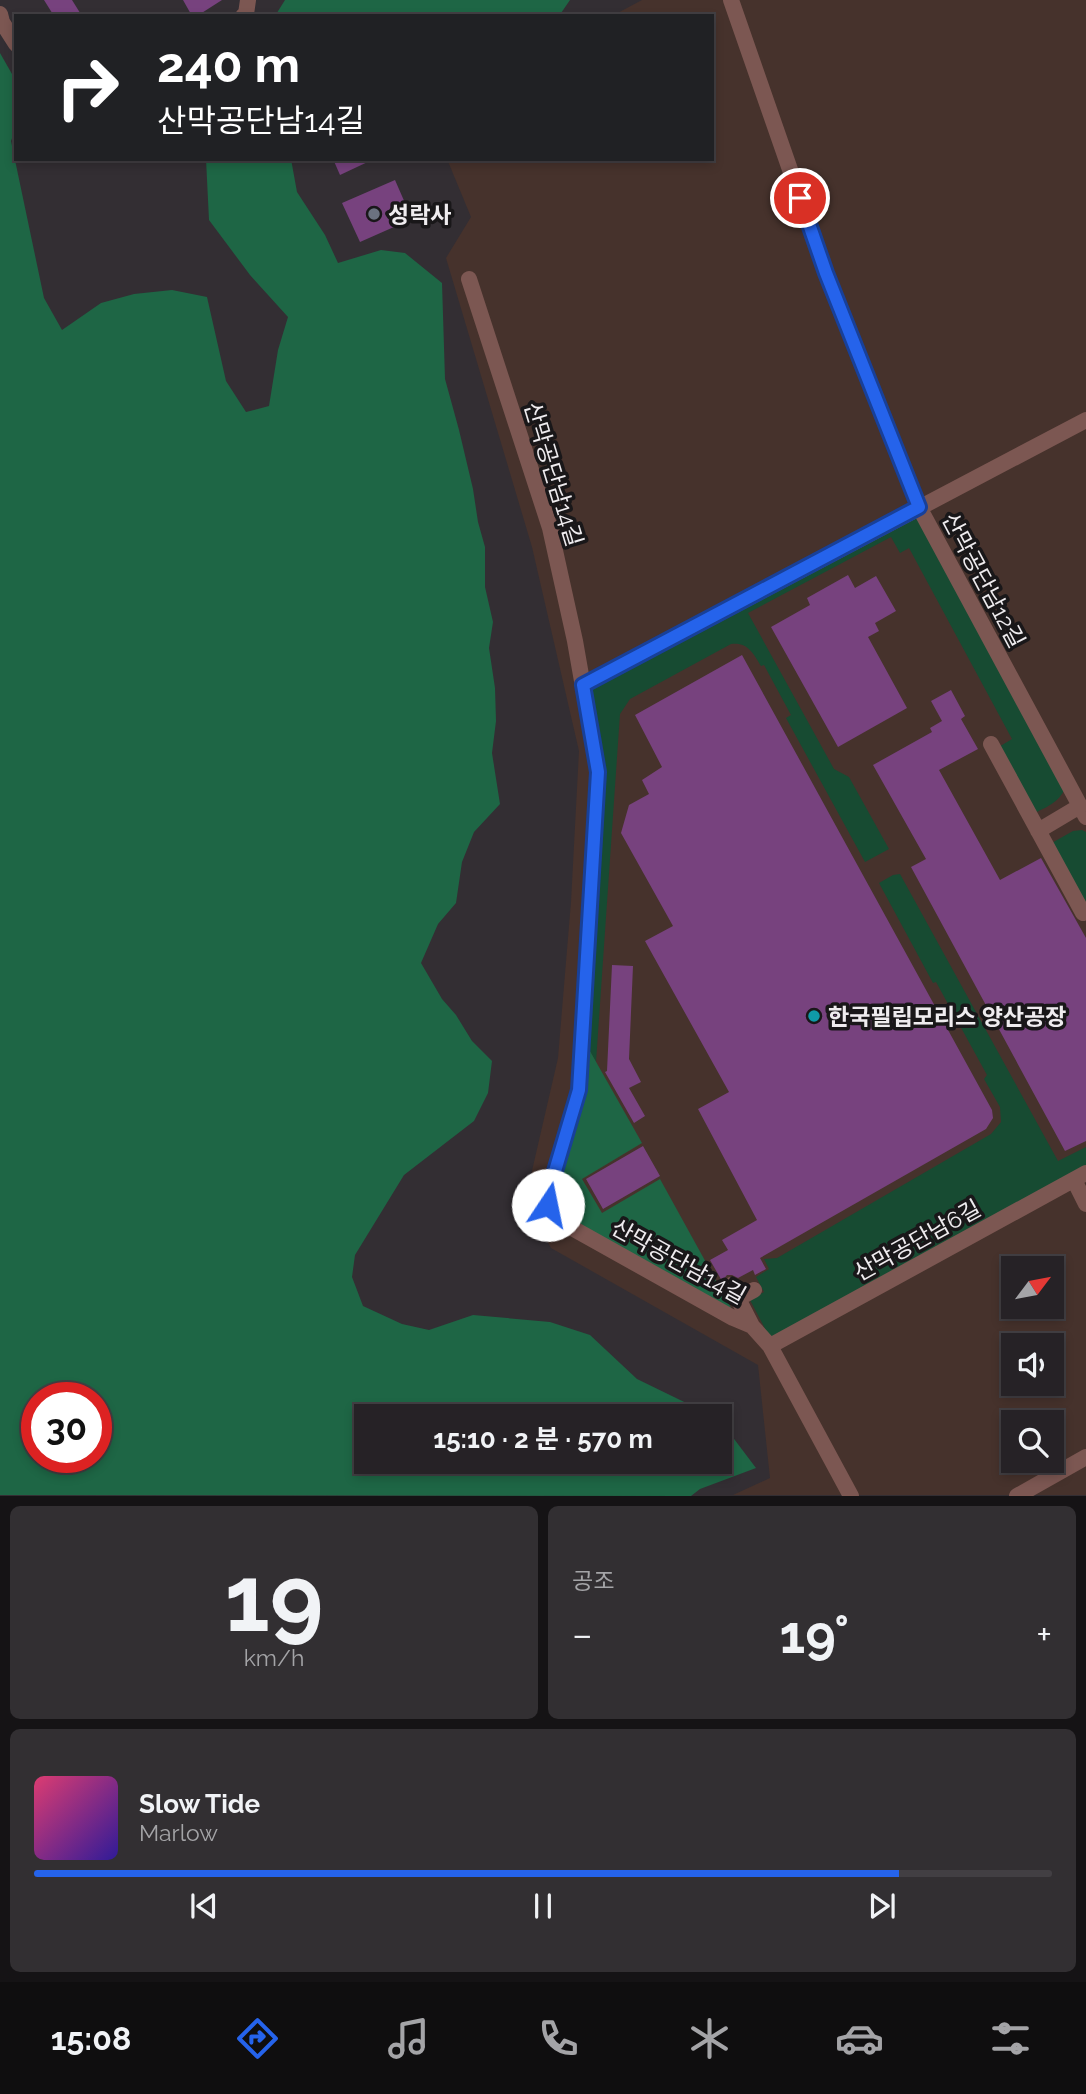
<!DOCTYPE html>
<html lang="ko">
<head>
<meta charset="utf-8">
<style>
  :root { --surface:#262226; --page:#322f32; --text:#f1f3f6; --muted:#a4a4a7; --line:#423f43; --accent:#2563eb }
  body { margin:0; font-family:Raleway,"Noto Sans KR",sans-serif; background:var(--page); color:var(--text); height:100vh; display:flex; flex-direction:column; font-size:26px; white-space:nowrap }
  * { box-sizing:border-box; margin:0 }
  p { font-size:23px; color:var(--muted) }
  .icon { flex:none; width:38px; height:38px; fill:none; stroke:currentColor; stroke-width:2; stroke-linecap:round; stroke-linejoin:round }
  .map { position:relative; height:1496px; overflow:hidden }
  .side { display:flex; flex-direction:column; gap:10px; padding:10px; background:#151315; flex:1 }
  .side>* { flex:none }
  .top-card { position:absolute; left:14px; top:14px; width:700px; height:147px; border-radius:0px; box-shadow:0 4px 10px #0003,0 0 0 2px var(--line); background:#202124; color:#fff; overflow:hidden }
  .needle { width:46px; rotate:58deg }
  .fabs { position:absolute; left:1001px; top:1256px; display:grid; gap:14px }
  .fabs a { display:grid; place-items:center; width:63px; height:63px; border-radius:0px; background:var(--surface); box-shadow:0 4px 10px #0003,0 0 0 2px var(--line); font-size:35px }
  .speed { position:absolute; left:21px; top:1382px; display:flex; gap:14px; font-size:35px; font-weight:700; text-align:center }
  .speed>* { display:grid; place-content:center; width:91px; height:91px; border-radius:50%; background:var(--surface); box-shadow:0 4px 10px #0003,0 0 0 2px var(--line); line-height:1 }
  .speed .limit { border:10px solid #d22; background:#fff; color:#111 }
  .pin { position:absolute; display:grid; place-items:center; width:60px; height:60px; color:#fff; margin:-30px; border:4px solid #fff; border-radius:50%; box-shadow:0 2px 7px #0007 }
  .me { position:absolute; width:77px; margin:-38px; rotate:11deg; stroke-linejoin:round; filter:drop-shadow(0 0 5px #0008) }
  .turn { display:flex; align-items:center; gap:24px; height:147px; padding:0 28px; font-size:32px }
  .turn .icon { width:91px; height:91px; stroke-width:2.5 }
  .turn b { display:block; font-size:49px; line-height:60px }
  .big { font-size:52px; font-weight:700; line-height:1.1 }
  .side .widget { flex:1; display:flex; flex-direction:column; justify-content:center; gap:10px; min-width:0; padding:0 24px; border-radius:10px; background:var(--page) }
  .side .dial { align-items:center; gap:0 }
  .dial b { font-size:91px; line-height:1 }
  .song { display:flex; align-items:center; gap:21px }
  .cover { width:84px; height:84px; border-radius:10px; background:linear-gradient(135deg,hsl(340 70% 55%),hsl(250 70% 35%)) }
  .played { height:7px; border-radius:4px; background:linear-gradient(90deg,var(--accent) 85%,var(--line) 85%) }
  .keys { display:flex; justify-content:space-around; direction:ltr }
  .heat { display:flex; justify-content:space-between; align-items:center; font-size:38px; direction:ltr }
  .side .tiles { flex:1; display:grid; gap:10px; grid-template-columns:1fr 1fr }
  .widget:last-child { grid-column:span 2 }
  .trip { position:absolute; left:354px; top:1404px; width:378px; height:70px; border-radius:0px; background:var(--surface); box-shadow:0 4px 10px #0003,0 0 0 2px var(--line); font-weight:700; line-height:70px; text-align:center }
  .menu { display:flex; height:112px; justify-content:space-around; align-items:center; background:#0f0e0f; color:var(--muted) }
  .menu .icon { width:49px; height:49px }
  .menu .selected { color:var(--accent) }
  .menu b { font-size:32px; color:var(--text) }
  .map>svg:first-child { display:block }
</style>
</head>
<body>
<div class="map">
<svg width="1086" height="1496" viewBox="0 0 1086 1496">
  <rect width="100%" height="100%" fill="#332e33"/>
  <!-- industrial -->
  <path fill="#46322c" fill-rule="evenodd" d="M642 0H1086V1495H733L770 1478 758 1365 551 1248 525 1201 558 1058 571 902 579 751 532 547 446 258 471 217 447 159H712V16H612ZM1013 1269H1052V1307H1013ZM1013 1346H1052V1384H1013ZM1013 1423H1052V1461H1013Z"/>
  <!-- green -->
  <path fill="#174b32" d="M919 507 1065 788C1059 803 1046 807 1033 814L997 748 1012 739 909 548 900 553 891 537 748 613 834 769 849 777 889 849 865 862 786 718 791 715 764 665 761 666C753 653 748 642 731 644L630 699 620 714 596 1062 582 1037 598 772 583 685Z
    M1082 830 1086 832V902L1083 903 1050 844 1073 831Z
    M900 874 1058 1161 1086 1147V1172L770 1338 750 1300 764 1292 756 1277 769 1269 764 1259 777 1258 991 1134 1001 1122 1000 1107 984 1079 987 1075 936 982 933 983 879 883 893 875Z"/>
  <!-- forest -->
  <path fill="#1e6645" fill-rule="evenodd" d="M285 0H570L559 16H275Z
    M0 53 16 81V128L11 141 44 298 62 330 101 303 134 294 172 290 207 297 226 381 246 412 269 406 278 350 288 317 250 275 209 220 206 159H291L297 192 325 235 338 263 381 250 405 253 442 283 445 379 459 430 473 489 478 522 485 547V587L493 622 489 648 495 688 496 721 492 753 500 804 474 832 462 862 456 903 438 924 421 963 442 999 456 1015 472 1041 492 1061 488 1093 474 1121 404 1175 355 1255 352 1277 363 1306 402 1324 429 1330 473 1315 550 1322 590 1335 637 1379 713 1416H366V1461H719V1419L756 1468 700 1489 691 1496 0 1495ZM37 1398H96V1458H37Z
    M582 1037 642 1143 582 1179 602 1213 660 1179 735 1315 556 1219 548 1197 579 1090Z"/>
  <!-- building -->
  <path fill="#77427e" d="M44 0H72L82 16H54Z
    M183 0H222L197 16H192Z
    M333 159H374L340 175Z
    M395 180 412 219 360 242 342 203Z
    M848 575 855 588 876 576 896 611 875 623 879 631 868 637 907 708 838 747 771 627 810 605 807 598Z
    M742 655 992 1110 993 1118 986 1129 760 1258 766 1269 755 1275 753 1270 738 1278 732 1275H727L722 1281 710 1260 728 1250 722 1240 757 1220 698 1109 729 1092 645 941 673 926 621 833 629 805 649 794 642 780 662 767 635 715Z
    M951 690 965 716 961 719 978 749 939 770 1000 880 1041 858 1086 938V1141L1065 1151 911 867 926 859 873 765 932 732 930 728 942 721 931 701Z
    M612 965 633 966 629 1059 641 1082 629 1088 645 1116 634 1123 605 1072 607 1071Z
    M643 1146 660 1176 603 1209 586 1179Z"/>
  <g fill="none" stroke-linecap="round" stroke-linejoin="round">
    <!-- street -->
    <path stroke="#7c5752" stroke-width="16" d="M731 0 826 273 919 507 1086 817
      M0 14 2 22 16 44
      M243 16 246 14 248 0
      M469 279 550 528 575 641 598 772 579 1090 550 1188 548 1205 556 1219 733 1318 752 1326 770 1346 851 1496
      M583 685 1086 420
      M991 744 1083 913
      M1038 831 1080 806
      M1074 1180 1086 1204
      M731 1285 752 1326
      M739 1298 754 1290
      M770 1346 1086 1173
      M1017 1496 1086 1457"/>
  </g>
  <g fill="none" stroke-linecap="round" stroke-linejoin="round">
    <defs>
      <path id="route" d="M548 1205 550 1188 579 1090 598 772 583 685 919 507 826 273 800 198"/>
    </defs>
    <!-- route casing -->
    <use href="#route" stroke="#184099" stroke-width="18"/>
    <!-- route -->
    <use href="#route" stroke="#2563eb" stroke-width="12"/>
  </g>
  <!-- markers -->
  <circle fill="#6b7280" stroke="#191719" stroke-width="2.5" cx="374" cy="214" r="7"/>
  <circle fill="#0f9aa8" stroke="#191719" stroke-width="2.5" cx="814" cy="1016" r="7"/>
  <g text-anchor="middle" dominant-baseline="central" stroke-width="7" stroke-linejoin="round" paint-order="stroke">
    <!-- poi labels -->
    <g font-size="23" font-weight="bold" fill="#efecef" stroke="#191719" text-anchor="start">
      <text x="388" y="214">성락사</text>
      <text x="828" y="1016">한국필립모리스 양산공장</text>
    </g>
    <!-- street labels -->
    <g font-size="23" fill="#efecef" stroke="#191719">
      <text transform="translate(554 474) rotate(73)">산막공단남14길</text>
      <text transform="translate(984 580) rotate(62)">산막공단남12길</text>
      <text transform="translate(917 1240) rotate(-29)">산막공단남6길</text>
      <text transform="translate(679 1261) rotate(29)">산막공단남14길</text>
    </g>
  </g>
</svg>
<div class="fabs">
<a><svg class="needle" viewBox="-14 -14 28 28"><path d="M0-13l5 13h-10z" fill="#e53935"/><path d="M0 13l5-13h-10z" fill="#a4a4a7"/></svg></a>
<a><svg class="icon" aria-label="sound" viewBox="0 0 24 24"><path d="M4 9h4l5-4v14l-5-4H4zM17 9q2 3 0 6"/></svg></a>
<a><svg class="icon" aria-label="search" viewBox="0 0 24 24"><circle cx="10" cy="10" r="6"/><path d="M15 15l6 6"/></svg></a>
</div>
<div class="speed"><div class="limit">30</div></div>
<div class="pin" style="left:800px;top:198px;background:#d93025"><svg class="icon" aria-label="arrive" viewBox="0 0 24 24"><path d="M6 21V4h12l-3 4 3 4H6"/></svg></div>
<svg class="me" style="left:548px;top:1205px" viewBox="-20 -20 40 40"><circle r="19" fill="#fff"/><path d="M0-13L10 11 0 6-10 11z" fill="#2563eb"/></svg>
<div class="trip">15:10 · 2 분 · 570 m</div>
<div class="top-card">
<div class="turn"><svg class="icon" aria-label="right" viewBox="0 0 24 24"><path d="M7 20v-9h11M14 6l5 5-5 5"/></svg><div><b>240 m</b>산막공단남14길</div></div>
</div>
</div>
<section class="side">
<div class="tiles">
<div class="widget dial"><b>19</b><p>km/h</p></div>
<div class="widget"><p>공조</p>
<div class="heat"><a>−</a><b class="big">19°</b><a>+</a></div>
</div>
<div class="widget">
<div class="song"><i class="cover"></i><div><b>Slow Tide</b><p>Marlow</p></div></div>
<div class="played"></div>
<div class="keys"><svg class="icon" aria-label="previous" viewBox="0 0 24 24"><path d="M18 5L8 12l10 7zM5 5v14"/></svg><svg class="icon" aria-label="pause" viewBox="0 0 24 24"><path d="M8 5v14M16 5v14"/></svg><svg class="icon" aria-label="next" viewBox="0 0 24 24"><path d="M6 5l10 7-10 7zM19 5v14"/></svg></div>
</div>
</div>
</section>
<nav class="menu">
<b>15:08</b>
<svg class="icon selected" aria-label="directions" viewBox="0 0 24 24"><path d="M12 3l9 9-9 9-9-9zM9 14v-3h6M13 9l2 2-2 2"/></svg>
<svg class="icon" aria-label="music" viewBox="0 0 24 24"><path d="M9 18V5l10-2v13"/><circle cx="6" cy="18" r="3"/><circle cx="16" cy="16" r="3"/></svg>
<svg class="icon" aria-label="phone" viewBox="0 0 24 24"><path d="M5 4h4l2 5-3 2q2 4 5 5l2-3 5 2v4C11 20 4 13 5 4z"/></svg>
<svg class="icon" aria-label="climate" viewBox="0 0 24 24"><path d="M12 3v18M4 7l16 10M4 17L20 7"/></svg>
<svg class="icon" aria-label="car" viewBox="0 0 24 24"><path d="M5 17H2v-5l4-1 3-4h7l3 4 3 1v5h-3M9 17h6M6 11h13"/><circle cx="7" cy="17" r="2"/><circle cx="17" cy="17" r="2"/></svg>
<svg class="icon" aria-label="filters" viewBox="0 0 24 24"><path d="M4 7h16M4 17h16"/><circle cx="9" cy="7" r="2"/><circle cx="15" cy="17" r="2"/></svg>
</nav>
</body>
</html>
